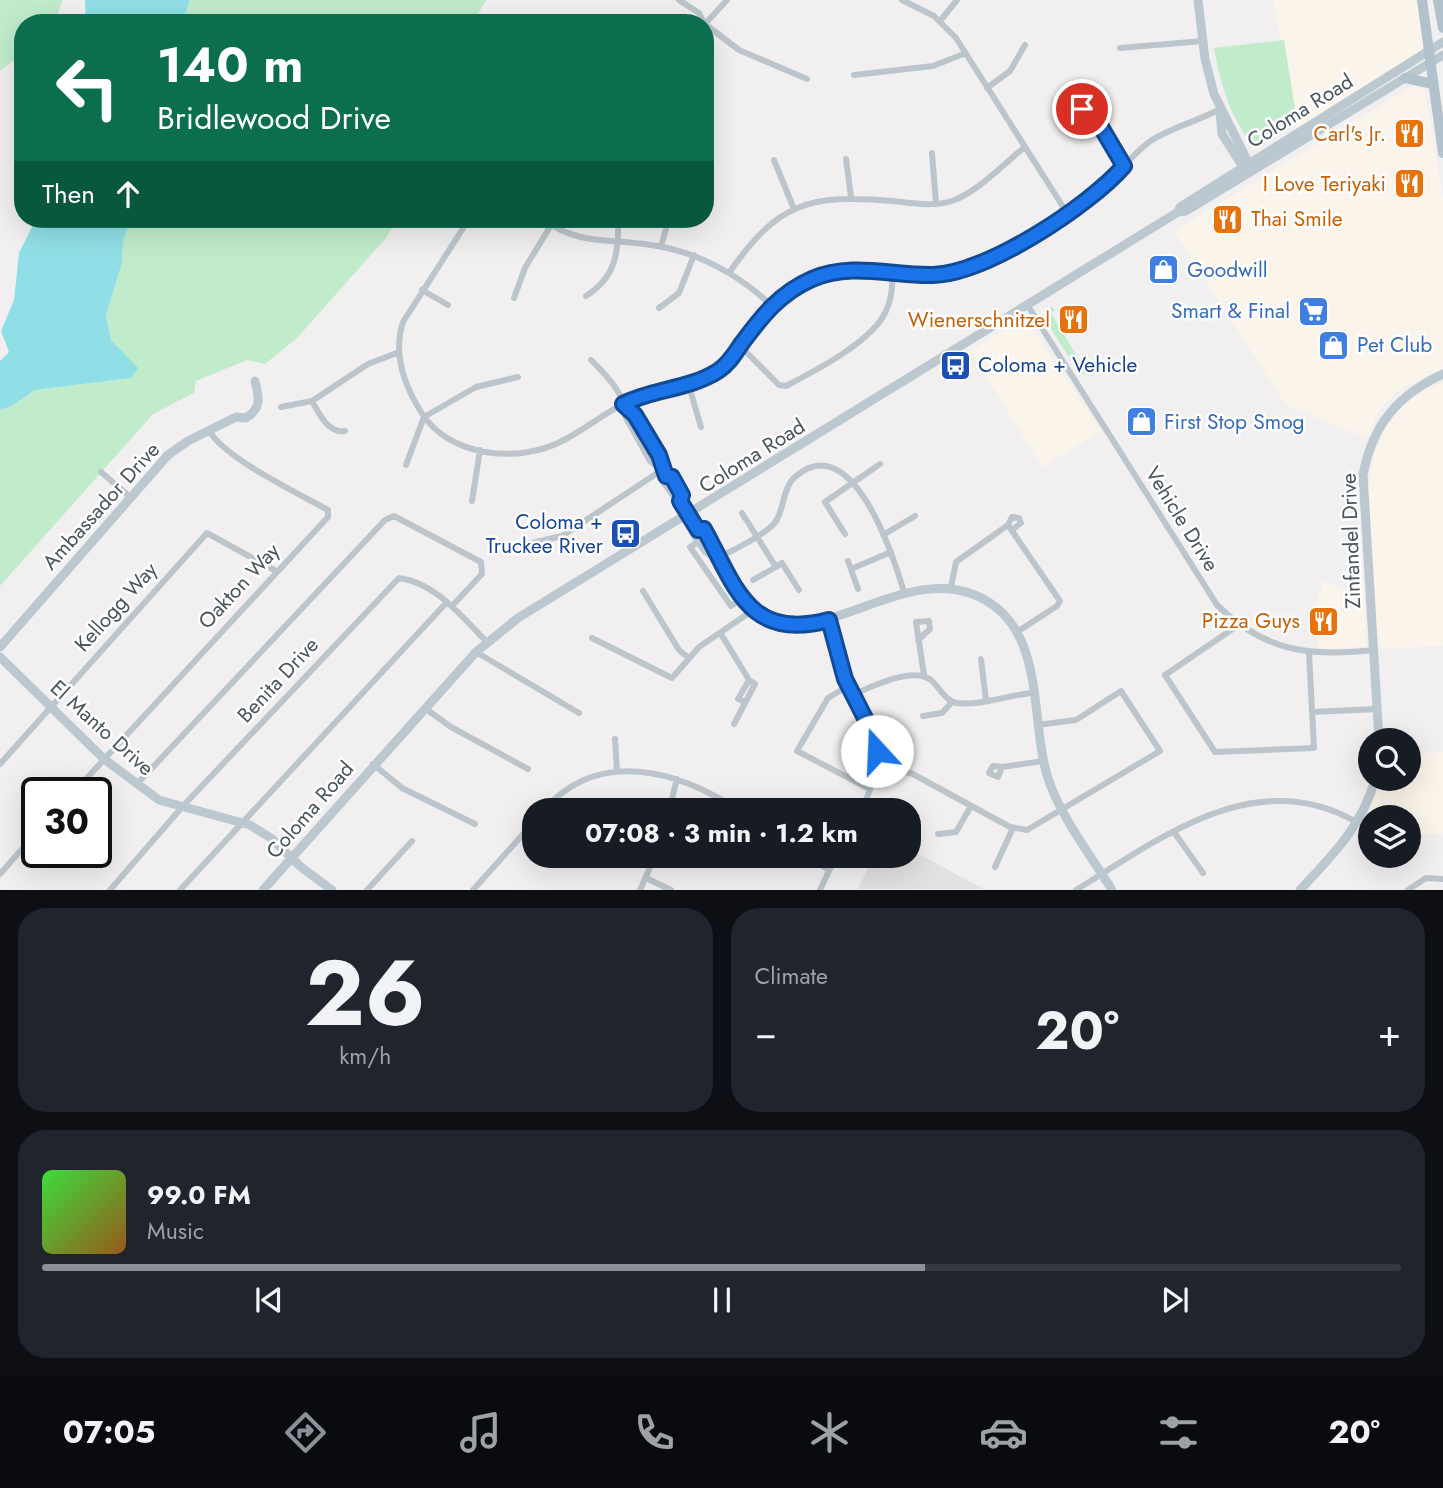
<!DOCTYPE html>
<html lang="en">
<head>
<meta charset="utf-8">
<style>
  :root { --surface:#171b24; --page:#20242c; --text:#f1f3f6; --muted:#9ea1a6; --line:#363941; --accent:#8c9099 }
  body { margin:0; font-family:Jost,sans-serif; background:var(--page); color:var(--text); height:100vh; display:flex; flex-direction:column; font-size:26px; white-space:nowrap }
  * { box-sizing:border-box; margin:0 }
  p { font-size:23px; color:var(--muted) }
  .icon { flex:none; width:38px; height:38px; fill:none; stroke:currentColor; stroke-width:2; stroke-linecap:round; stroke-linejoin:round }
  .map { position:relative; height:890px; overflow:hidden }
  .sheet { display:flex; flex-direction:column; gap:18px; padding:18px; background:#0d0f14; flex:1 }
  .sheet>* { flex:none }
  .guide { position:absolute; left:14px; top:14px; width:700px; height:214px; border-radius:28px; box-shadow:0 7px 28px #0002; background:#0b6e4f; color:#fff; overflow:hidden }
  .controls { position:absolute; left:1358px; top:728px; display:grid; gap:14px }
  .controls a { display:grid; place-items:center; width:63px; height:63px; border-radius:50%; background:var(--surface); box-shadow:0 7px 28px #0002; font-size:35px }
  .speed { position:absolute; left:21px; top:777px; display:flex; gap:14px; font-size:35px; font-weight:700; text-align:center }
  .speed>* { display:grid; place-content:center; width:91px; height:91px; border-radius:50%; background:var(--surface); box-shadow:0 7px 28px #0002; line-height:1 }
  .speed .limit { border:4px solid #111; border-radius:10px; background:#fff; color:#111 }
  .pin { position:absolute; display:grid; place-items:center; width:60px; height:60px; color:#fff; margin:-30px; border:4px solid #fff; border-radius:50%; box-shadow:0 2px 7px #0007 }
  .me { position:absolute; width:77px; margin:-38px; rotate:340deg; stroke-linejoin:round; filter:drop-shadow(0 0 5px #0008) }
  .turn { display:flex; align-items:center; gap:24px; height:147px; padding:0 28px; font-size:32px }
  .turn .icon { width:91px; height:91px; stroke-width:2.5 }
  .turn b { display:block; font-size:49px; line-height:60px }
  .then { display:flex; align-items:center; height:66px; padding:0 28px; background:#0003; gap:14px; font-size:26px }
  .big { font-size:52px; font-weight:700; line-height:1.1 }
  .sheet .card { flex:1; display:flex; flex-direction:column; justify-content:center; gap:10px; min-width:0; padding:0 24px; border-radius:28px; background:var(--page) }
  .sheet .dial { align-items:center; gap:0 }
  .dial b { font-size:91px; line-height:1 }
  .song { display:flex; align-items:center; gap:21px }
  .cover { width:84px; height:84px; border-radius:10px; background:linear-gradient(135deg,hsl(120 70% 55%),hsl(30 70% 35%)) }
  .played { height:7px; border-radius:4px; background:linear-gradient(90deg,var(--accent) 65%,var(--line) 65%) }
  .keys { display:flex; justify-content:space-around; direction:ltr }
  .heat { display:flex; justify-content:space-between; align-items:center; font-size:38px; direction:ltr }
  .sheet .tiles { flex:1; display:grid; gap:18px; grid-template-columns:1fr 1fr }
  .card:last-child { grid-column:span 2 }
  .trip { position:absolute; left:522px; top:798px; width:399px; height:70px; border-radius:28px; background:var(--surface); box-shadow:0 7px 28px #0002; font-weight:700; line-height:70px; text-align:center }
  .menu { display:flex; height:112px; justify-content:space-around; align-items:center; background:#090b0e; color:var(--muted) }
  .menu .icon { width:49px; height:49px }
  .menu .current { color:var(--accent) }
  .menu b { font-size:32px; color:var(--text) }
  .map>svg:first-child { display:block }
</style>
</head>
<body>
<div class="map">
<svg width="1443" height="890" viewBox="0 0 1443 890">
  <rect width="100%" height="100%" fill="#f2eff0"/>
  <!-- commercial -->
  <path fill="#fbf4ea" d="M1273 0H1417L1425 50 1297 130Z
    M1415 85 1425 92 1443 200V367L1397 391 1380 409 1366 438 1286 405 1174 231Z
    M1025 318 1101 431 1042 467 971 351Z
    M1443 382V646L1377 649 1368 493 1373 457 1385 429 1405 404 1426 389Z
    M1325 581 1343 589 1364 586 1366 646 1318 650 1316 600Z
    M1443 752V833L1409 836V817H1370V838L1359 839 1381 779H1409V755Z"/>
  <!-- education -->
  <path fill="#e2e0e1" d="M908 848 972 883 984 889H858L874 856H908Z"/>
  <!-- green -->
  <path fill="#c1eccc" d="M0 0H63L54 23H23V53L0 71Z
    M190 0H486L473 23H182Z
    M1284 40 1296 115 1263 144 1255 146C1230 121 1220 81 1214 48Z
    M132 219H397L386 238 296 339 265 364 247 360 196 381 194 393 153 414 0 586V410L12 406 35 390 131 378 137 368 111 340 106 315 122 263 123 240Z
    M1052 306 1055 310 1051 313 1086 371 1092 370 1089 375 1079 373 1046 321 1044 314Z"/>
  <!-- water -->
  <path fill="#91dfe6" d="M85 0H190L182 23H86Z
    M36 219H132L123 240 122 263 106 315 111 340 138 368 131 378 35 390 12 406 0 410V361L9 352 1 331 14 300 19 253Z"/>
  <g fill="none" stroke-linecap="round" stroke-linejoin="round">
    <!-- street -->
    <path stroke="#bcc5cb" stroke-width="6" d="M679 0 699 13 704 23
      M902 0 934 16 956 38 1067 213
      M940 21 957 0
      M705 24 739 50 807 79
      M705 24 727 0
      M1120 48 1203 41
      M854 75 933 66 966 53
      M987 88 1010 71 1025 45
      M1082 109 1101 127 1124 166
      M932 153 936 204
      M705 154 710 137
      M846 159 851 197
      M774 160 794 209
      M469 219 403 322C393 353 404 385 421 412 449 458 520 464 564 440 586 429 605 412 628 402 657 388 696 389 722 368 755 342 760 303 805 282 860 256 917 289 972 268 1006 256 1070 215 1099 191 1118 176 1131 154 1152 140 1173 127 1198 121 1220 109
      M542 219C580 246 609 238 651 245 696 251 738 274 771 305
      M661 246 669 219
      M729 273C778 202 809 194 893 201 912 203 933 207 952 201 978 192 1003 164 1025 147
      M422 290 448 305
      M586 296C616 277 619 252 618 219
      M514 298 525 268 551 225
      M1028 306 1217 605C1265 652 1310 657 1374 650
      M659 308 679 293 694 255
      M740 346 779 385 786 386C815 371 873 341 886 311 892 299 892 286 893 273
      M591 360C605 374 626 394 625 416L650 461 662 470C658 450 644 418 625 408
      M688 383 701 427
      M312 401C319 414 329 434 345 431
      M281 407 312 401 368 364 399 352
      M406 465 424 417 476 387 518 377
      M101 472 130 497
      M666 476 672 477 683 495 680 501
      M472 501 480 450
      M742 513 776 567 782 563 799 590
      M1008 525 1012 517 1019 518 1021 523 1012 530
      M845 534 825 502 880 464
      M883 535 915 516
      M698 542 690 547 731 606 741 599
      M528 544 562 536 662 470 666 476 663 482 688 516
      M717 558C730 552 769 533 776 521 784 509 783 487 795 477 852 427 893 555 904 592
      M848 561 858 589
      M851 569 891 552
      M753 580 776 567
      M951 587 956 562 1008 525 1060 601 1057 606 1017 632
      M643 591 679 650 689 658
      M829 620C833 640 838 663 846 683 870 740 890 746 862 810
      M1240 624 1165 675 1215 752 1314 748 1309 653
      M721 634 749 680 755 684 734 724
      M592 638 672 678 699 647 746 615 750 608
      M918 640 930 629 929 621 916 622 924 675
      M476 652 579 713
      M981 659 986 700
      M848 686 828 698 797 751 870 789
      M852 695C871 687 916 664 933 682 941 690 946 701 957 703 980 706 1009 695 1032 693
      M745 702 738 699 749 680
      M426 709 451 727 528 769
      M1312 712 1378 709
      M923 716 942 713 952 702
      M615 739 617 771
      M0 764 207 533 276 571
      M373 764 402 788 475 824
      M1002 767 998 777 989 773 993 766 1002 767 1043 761
      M876 768 911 773 1010 827 1027 830 1160 751 1121 691 1076 720 1037 725
      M137 784 385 520 394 516 481 562 482 574 452 606
      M73 793 328 517V510C299 494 221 456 209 430
      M544 810C598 748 678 770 738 810
      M669 810 677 779
      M1174 832 1203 873
      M938 834 956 832 971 806
      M562 856 564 858
      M806 856 829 870
      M995 867 1013 828
      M0 874 37 832
      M646 878 671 890
      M110 890 183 806 399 578C435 582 463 618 487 642
      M180 890 447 602
      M367 890 412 841
      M473 890 534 822
      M640 890 655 856
      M820 890 836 856
      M1076 890C1161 838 1257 763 1358 823
      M1408 890 1426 878 1443 879"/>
    <!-- secondary -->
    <path stroke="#bcc8d0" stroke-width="9" d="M1198 0 1205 59 1214 94 1250 166
      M1220 111 1222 134 1245 170
      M1178 212 1180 207 1443 42
      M688 516 698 530 704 529 717 558 706 551 695 535 698 530
      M717 558C724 572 732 587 741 599 804 677 905 547 990 603 1047 640 1029 728 1050 784 1064 821 1091 856 1112 890
      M0 647 168 455 188 441 236 417 246 418C262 408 259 397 255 381
      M0 657 104 759 159 800 250 825 271 838 301 867 332 890
      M1379 740 1363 475C1372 426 1397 395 1443 374
      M263 890 476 652 518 618 1178 212 1186 211 1443 55
      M1300 890C1332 856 1363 825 1375 779"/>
    <!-- primary -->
    <path stroke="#b1c2cc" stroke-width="10" d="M1422 0 1443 153
      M1438 0 1443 28
      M1405 78 1433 84"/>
  </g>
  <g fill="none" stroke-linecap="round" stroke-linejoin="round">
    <defs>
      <path id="route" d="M877 751 868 724 845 679 829 620C748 642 735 585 704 529L698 530 680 501 682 495 672 477 666 476 659 455 635 415 623 404C653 389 690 389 718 371 729 364 735 353 742 343 762 316 780 293 812 279 852 262 892 276 933 275 986 274 1089 206 1124 166L1101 127 1082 109"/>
    </defs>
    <!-- route casing -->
    <use href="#route" stroke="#114b97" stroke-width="18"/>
    <!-- route -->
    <use href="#route" stroke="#1a73e8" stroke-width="12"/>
  </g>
  <!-- icons -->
  <defs>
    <symbol id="restaurant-square" viewBox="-11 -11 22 22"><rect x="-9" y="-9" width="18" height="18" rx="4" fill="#e8710a" stroke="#fff"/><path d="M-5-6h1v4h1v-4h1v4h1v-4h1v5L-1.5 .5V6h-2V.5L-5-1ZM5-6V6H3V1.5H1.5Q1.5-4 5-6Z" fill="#fff"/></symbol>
    <symbol id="shop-square" viewBox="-11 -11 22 22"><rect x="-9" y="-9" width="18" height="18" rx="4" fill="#3f7fe0" stroke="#fff"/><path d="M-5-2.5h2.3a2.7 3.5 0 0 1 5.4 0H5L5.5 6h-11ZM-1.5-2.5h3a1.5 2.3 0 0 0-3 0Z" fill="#fff"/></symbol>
    <symbol id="supermarket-square" viewBox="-11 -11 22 22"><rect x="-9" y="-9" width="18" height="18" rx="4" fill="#3f7fe0" stroke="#fff"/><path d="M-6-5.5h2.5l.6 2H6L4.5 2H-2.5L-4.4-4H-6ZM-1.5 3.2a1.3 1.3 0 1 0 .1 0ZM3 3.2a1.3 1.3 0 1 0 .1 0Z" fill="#fff"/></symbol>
    <symbol id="bus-square" viewBox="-11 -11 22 22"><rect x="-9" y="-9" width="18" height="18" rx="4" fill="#1a4fb4" stroke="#fff"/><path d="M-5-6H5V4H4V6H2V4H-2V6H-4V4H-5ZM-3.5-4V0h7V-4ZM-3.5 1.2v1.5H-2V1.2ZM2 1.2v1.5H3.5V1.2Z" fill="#fff"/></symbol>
  </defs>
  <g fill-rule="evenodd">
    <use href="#restaurant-square" x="1392" y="116" width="35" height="35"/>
    <use href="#restaurant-square" x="1392" y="166" width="35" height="35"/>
    <use href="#restaurant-square" x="1210" y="202" width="35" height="35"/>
    <use href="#shop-square" x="1146" y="252" width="35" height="35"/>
    <use href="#supermarket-square" x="1296" y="294" width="35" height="35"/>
    <use href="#restaurant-square" x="1056" y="302" width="35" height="35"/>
    <use href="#shop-square" x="1316" y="328" width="35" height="35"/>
    <use href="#bus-square" x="938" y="348" width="35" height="35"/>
    <use href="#shop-square" x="1124" y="404" width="35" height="35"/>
    <use href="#bus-square" x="608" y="516" width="35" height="35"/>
    <use href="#restaurant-square" x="1306" y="604" width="35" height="35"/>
  </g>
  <g text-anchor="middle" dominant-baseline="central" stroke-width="5" stroke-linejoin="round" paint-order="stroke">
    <!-- street labels -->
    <g font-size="21" fill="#48555b" stroke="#fff">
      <text transform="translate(1300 111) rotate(-32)">Coloma Road</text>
      <text transform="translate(752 456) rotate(-32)">Coloma Road</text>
      <text transform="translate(101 506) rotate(-48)">Ambassador Drive</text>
      <text transform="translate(1182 519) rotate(58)">Vehicle Drive</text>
      <text transform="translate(1351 541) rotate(-92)">Zinfandel Drive</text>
      <text transform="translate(239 586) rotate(-47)">Oakton Way</text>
      <text transform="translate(116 607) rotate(-48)">Kellogg Way</text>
      <text transform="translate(278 680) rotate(-47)">Benita Drive</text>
      <text transform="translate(102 728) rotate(42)">El Manto Drive</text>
      <text transform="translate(310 810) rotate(-49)">Coloma Road</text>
    </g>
    <!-- food labels -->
    <g font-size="21" fill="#c56008" stroke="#fff" text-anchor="end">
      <text x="1386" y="134">Carl's Jr.</text>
      <text x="1386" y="184">I Love Teriyaki</text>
      <text x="1251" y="219" text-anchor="start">Thai Smile</text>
      <text x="1050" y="320">Wienerschnitzel</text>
      <text x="1300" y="621">Pizza Guys</text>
    </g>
    <!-- shop labels -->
    <g font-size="21" fill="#366cbe" stroke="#fff" text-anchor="start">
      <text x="1187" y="270">Goodwill</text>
      <text x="1290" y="311" text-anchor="end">Smart &amp; Final</text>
      <text x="1357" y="345">Pet Club</text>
      <text x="1164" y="422">First Stop Smog</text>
    </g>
    <!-- transit labels -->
    <g font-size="21" fill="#164399" stroke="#fff" text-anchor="start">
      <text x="978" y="365">Coloma + Vehicle</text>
      <text x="603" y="522" text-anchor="end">Coloma +<tspan x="603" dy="24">Truckee River</tspan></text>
    </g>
  </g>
</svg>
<div class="controls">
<a><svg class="icon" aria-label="search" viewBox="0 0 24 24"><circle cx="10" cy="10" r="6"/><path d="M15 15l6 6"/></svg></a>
<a><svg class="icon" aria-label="layers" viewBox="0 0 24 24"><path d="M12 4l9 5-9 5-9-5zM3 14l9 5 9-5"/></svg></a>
</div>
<div class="speed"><div class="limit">30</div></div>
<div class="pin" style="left:1082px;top:109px;background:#d93025"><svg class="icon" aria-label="arrive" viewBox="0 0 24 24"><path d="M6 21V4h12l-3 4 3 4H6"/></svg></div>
<svg class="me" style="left:877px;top:751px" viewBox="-20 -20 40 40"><circle r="19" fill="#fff"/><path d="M0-13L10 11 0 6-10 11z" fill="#1a73e8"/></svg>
<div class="trip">07:08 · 3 min · 1.2 km</div>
<div class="guide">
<div class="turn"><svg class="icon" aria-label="left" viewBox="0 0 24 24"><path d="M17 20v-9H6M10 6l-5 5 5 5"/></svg><div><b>140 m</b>Bridlewood Drive</div></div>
<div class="then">Then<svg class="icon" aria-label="ahead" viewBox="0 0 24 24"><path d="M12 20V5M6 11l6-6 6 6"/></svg></div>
</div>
</div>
<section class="sheet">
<div class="tiles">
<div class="card dial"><b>26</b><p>km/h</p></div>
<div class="card"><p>Climate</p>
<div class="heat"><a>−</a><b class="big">20°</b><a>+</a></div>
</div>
<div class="card">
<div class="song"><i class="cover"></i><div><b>99.0 FM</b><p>Music</p></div></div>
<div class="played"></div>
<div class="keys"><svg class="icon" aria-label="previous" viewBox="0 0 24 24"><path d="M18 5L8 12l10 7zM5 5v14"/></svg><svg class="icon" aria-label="pause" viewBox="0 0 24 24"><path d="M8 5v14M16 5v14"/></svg><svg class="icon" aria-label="next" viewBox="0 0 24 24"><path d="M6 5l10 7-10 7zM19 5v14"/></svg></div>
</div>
</div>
</section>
<nav class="menu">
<b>07:05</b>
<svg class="icon current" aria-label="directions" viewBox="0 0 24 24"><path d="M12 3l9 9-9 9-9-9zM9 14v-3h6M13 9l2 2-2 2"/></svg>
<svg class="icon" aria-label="music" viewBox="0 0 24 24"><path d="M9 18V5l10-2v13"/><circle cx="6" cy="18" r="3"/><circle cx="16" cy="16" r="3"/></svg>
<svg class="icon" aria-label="phone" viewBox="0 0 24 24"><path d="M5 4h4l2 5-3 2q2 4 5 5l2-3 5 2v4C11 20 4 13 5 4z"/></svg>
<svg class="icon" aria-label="climate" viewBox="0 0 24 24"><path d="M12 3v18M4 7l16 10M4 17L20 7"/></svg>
<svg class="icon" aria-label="car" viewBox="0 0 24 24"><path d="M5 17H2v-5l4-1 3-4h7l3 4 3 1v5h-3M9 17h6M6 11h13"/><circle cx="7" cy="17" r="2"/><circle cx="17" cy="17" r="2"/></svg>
<svg class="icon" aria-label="filters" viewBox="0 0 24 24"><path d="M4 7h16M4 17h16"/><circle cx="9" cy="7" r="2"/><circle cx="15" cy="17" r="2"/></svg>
<b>20°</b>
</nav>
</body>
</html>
